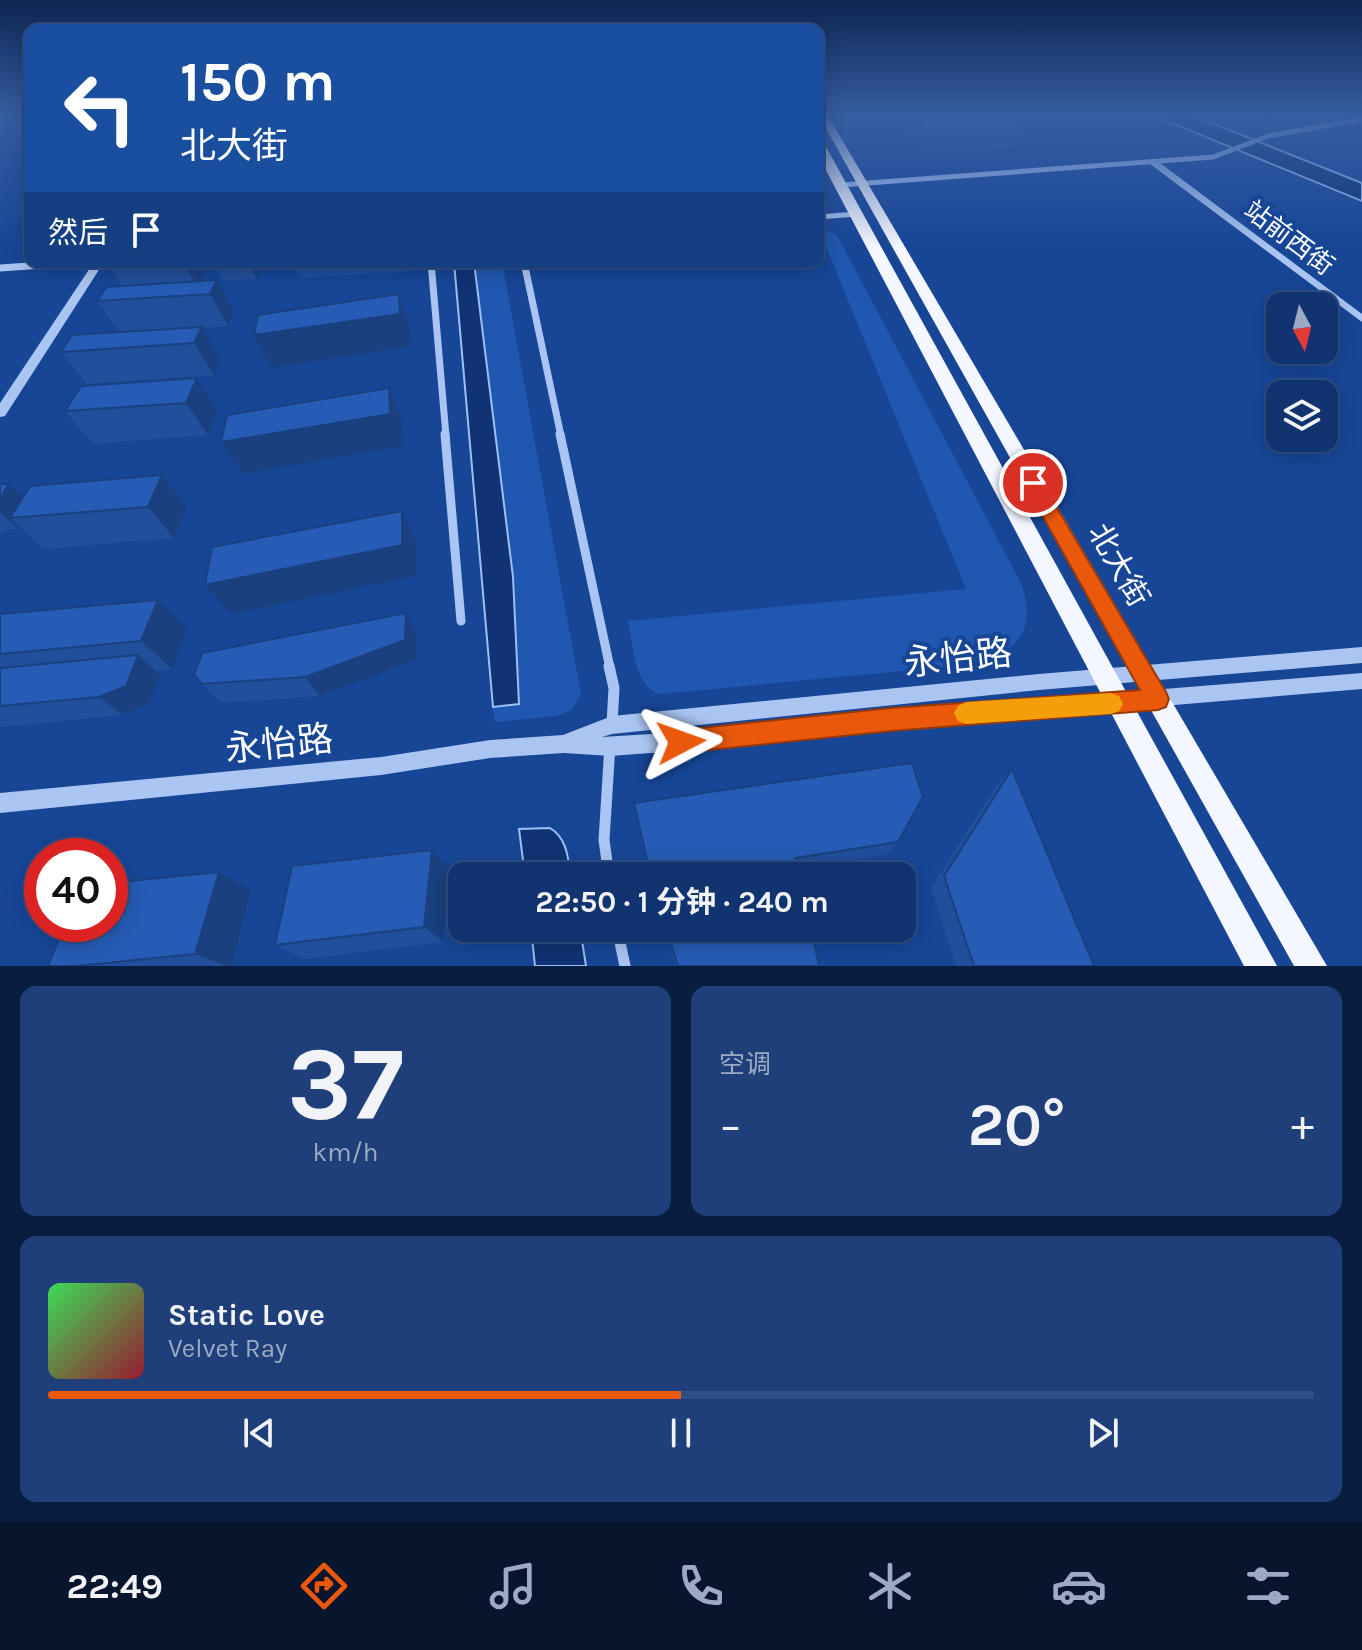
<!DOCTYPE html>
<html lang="zh">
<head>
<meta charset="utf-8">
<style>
  :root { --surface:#113471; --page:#1e3f79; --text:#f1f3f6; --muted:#9caac3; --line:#304f84; --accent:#ea580c }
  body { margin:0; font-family:Karla,"Noto Sans SC",sans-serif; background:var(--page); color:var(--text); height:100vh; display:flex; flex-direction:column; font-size:30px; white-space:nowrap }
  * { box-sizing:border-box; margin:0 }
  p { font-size:26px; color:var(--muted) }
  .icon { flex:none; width:44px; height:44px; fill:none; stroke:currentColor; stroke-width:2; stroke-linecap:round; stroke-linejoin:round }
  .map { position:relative; height:966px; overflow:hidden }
  .drawer { display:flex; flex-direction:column; gap:20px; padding:20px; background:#091d3e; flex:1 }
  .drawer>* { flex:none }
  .guide { position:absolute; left:24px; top:24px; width:800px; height:244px; border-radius:16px; box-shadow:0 4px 20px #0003,0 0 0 2px var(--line); background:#1a4fa0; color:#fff; overflow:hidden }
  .needle { width:52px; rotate:173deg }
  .buttons { position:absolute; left:1266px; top:292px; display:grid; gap:16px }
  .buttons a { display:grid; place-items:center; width:72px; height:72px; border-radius:16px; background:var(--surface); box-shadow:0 4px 20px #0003,0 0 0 2px var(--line); font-size:40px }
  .speed { position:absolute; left:24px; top:838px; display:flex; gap:16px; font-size:40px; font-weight:700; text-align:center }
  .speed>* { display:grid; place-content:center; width:104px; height:104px; border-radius:50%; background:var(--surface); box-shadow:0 4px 20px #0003,0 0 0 2px var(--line); line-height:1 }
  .speed .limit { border:12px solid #d22; background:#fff; color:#111 }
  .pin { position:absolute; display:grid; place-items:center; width:68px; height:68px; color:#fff; margin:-34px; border:4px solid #fff; border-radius:50%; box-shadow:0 2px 8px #0007 }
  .me { position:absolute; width:88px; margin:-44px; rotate:86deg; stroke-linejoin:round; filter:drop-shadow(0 0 6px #0008) }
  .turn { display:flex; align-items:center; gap:28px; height:168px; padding:0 24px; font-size:36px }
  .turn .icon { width:104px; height:104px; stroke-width:2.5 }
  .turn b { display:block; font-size:56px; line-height:68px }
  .then { display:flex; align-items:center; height:76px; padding:0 24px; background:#0003; gap:16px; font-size:30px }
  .big { font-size:60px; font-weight:700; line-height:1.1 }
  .drawer .card { flex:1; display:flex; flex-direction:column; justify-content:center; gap:12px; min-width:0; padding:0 28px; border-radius:16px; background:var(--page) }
  .drawer .dial { align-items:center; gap:0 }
  .dial b { font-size:104px; line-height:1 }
  .song { display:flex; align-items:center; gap:24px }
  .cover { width:96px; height:96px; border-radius:12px; background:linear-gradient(135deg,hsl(130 70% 55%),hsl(350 70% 35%)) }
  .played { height:8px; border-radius:4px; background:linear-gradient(90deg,var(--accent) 50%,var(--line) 50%) }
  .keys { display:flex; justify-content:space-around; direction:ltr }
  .heat { display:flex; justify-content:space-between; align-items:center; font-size:44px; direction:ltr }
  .drawer .tiles { flex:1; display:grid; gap:20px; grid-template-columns:1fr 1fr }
  .card:last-child { grid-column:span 2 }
  .trip { position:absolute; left:448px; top:862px; width:468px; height:80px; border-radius:16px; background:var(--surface); box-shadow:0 4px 20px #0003,0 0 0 2px var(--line); font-weight:700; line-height:80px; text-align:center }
  .dock { display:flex; height:128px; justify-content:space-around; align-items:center; background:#07152d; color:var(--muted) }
  .dock .icon { width:56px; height:56px }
  .dock .active { color:var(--accent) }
  .dock b { font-size:36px; color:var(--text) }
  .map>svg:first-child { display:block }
</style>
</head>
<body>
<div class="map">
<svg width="1362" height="966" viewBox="0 0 1362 966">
  <rect width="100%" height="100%" fill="#174697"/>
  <!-- green -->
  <path fill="#2057b0" d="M818 227 837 235 1022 585C1036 629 1019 651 976 664L660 694C634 688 633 644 628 621L966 589Z
    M474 262H502L581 694 572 710 556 716 495 722 493 707 519 703 513 577Z"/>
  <!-- water -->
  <path fill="#0f3374" stroke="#9cbff4" stroke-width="2" d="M1150 114H1189L1362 183V201Z
    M454 262H474L513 577 519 704 493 707Z
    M550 828C567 838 568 858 571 876H525L519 829Z
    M531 928H580L586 966H535Z"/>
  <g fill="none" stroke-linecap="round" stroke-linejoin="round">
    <!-- minor-far3 -->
    <path stroke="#aac5f1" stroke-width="5" d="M841 185 1213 157 1268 136 1362 119
      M818 217 857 214"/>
    <!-- minor-far2 -->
    <path stroke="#aac5f1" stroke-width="7" d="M431 262 446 436
      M524 262 561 436
      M0 268 86 262"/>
    <!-- minor-far1 -->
    <path stroke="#aac5f1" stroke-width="9" d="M445 434 461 621
      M560 434 610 668"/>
    <!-- minor -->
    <path stroke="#aac5f1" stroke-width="11" d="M609 666 614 688 612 724
      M609 876 604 840 610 745
      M617 928 625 966"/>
    <!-- tertiary -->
    <path fill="#aac5f1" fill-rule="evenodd" d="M1150 160H1156L1362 314V322L1150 164Z
      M94 262H104L5 416 0 417V403Z
      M1362 647V663L1039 690 612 734 602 737 732 729 891 711 1362 673V689L891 729 732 747 610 756 564 753 490 758 381 775 0 813V793L381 757 490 740 563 735 612 716 1039 674Z"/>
    <!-- primary -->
    <path fill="#f4f7ff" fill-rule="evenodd" d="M818 114H827L1327 966H1294Z
      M818 139 824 143 1277 966H1244L818 155Z"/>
  </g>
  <!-- wall -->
  <path fill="#214f9c" d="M894 114H1027L1025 120H1021L1028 128 1021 148 922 153Z
    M106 262H197L203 274 199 281 234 312 228 326 202 328 221 360 214 375 87 384 61 352 119 332 97 301 122 286Z
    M214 262H260L262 267 257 279 224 281Z
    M293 262H414L411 271 300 278Z
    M197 378 218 411 208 435 93 444 65 411Z
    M0 484 23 497 187 507 174 538 44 549 19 526 18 529 3 530 0 535Z
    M0 614 187 629 172 669 156 671 160 675 149 704 123 715 0 727Z
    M416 633V660L320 696 222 703 202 684Z
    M1012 769 1094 966H956L931 888 997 785Z
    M634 803 898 842 888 855 798 869 800 876H649L636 818Z
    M449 869 443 942 305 959 275 945Z
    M219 872 251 890 232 966H48Z
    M664 928H811L819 966H675Z"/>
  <!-- shaded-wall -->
  <path fill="#1b407f" d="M183 262H197L203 274 197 286Z
    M248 262H260L262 267 257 279Z
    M409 262H414L411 271Z
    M217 280 234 312 228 326 210 294Z
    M399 294 410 327 411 346 271 368 254 335Z
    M202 327 221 360 214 375 194 343Z
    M197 378 218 411 208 435 186 403Z
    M389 388 402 421 403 446 243 474 221 442Z
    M162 475 187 507 174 538 148 507Z
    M9 484 32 506 10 518 19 526 18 529 0 512V498Z
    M402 511 416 542 417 576 231 614 205 585Z
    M158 600 187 629 172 669 141 641Z
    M406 613 416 633V660L320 696 305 677Z
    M138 655 160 675 149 704 123 715 99 697Z
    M432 850 449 869 443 942 424 927Z
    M219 872 251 890 232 966H228L195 954Z"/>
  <!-- building -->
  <path fill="#265cb5" stroke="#1b407f" stroke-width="2" d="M912 114H1015L1028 128 927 133Z
    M217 280 210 294 97 301 106 287Z
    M399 294 400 314 254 335 258 315Z
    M202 327 194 343 61 352 72 335Z
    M197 378 186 403 65 411 81 386Z
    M389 388 390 414 221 442 227 415Z
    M162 475 148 507 10 518 30 486Z
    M0 484H9L0 498Z
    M402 511V545L205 585 212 547Z
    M158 600 141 641 0 654V614Z
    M406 613 405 640 305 677 202 684 194 675 202 653Z
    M138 655 126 686 99 697 0 706V668Z
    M912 763 923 797 898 842 795 858 799 876H651L634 803Z
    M1012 769 1094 966H974L944 876Z
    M432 850 424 927 275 945 292 866Z
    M219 872 195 954 76 966H48L65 924H110V883Z
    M666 928H811L819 966H678Z"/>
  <!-- sky -->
  <linearGradient id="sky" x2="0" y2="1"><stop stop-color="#0d2653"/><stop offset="0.46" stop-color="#365da1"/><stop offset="1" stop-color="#365da1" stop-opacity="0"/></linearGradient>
  <rect width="1362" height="249" fill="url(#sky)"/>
  <!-- route -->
  <path fill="#ea580c" stroke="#983908" stroke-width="2" d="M1033 477 1040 479 1166 692 1169 699 1166 707 1158 710 891 731 681 753 672 750 669 742 672 734 681 730 891 708 1140 690 1024 483Z"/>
  <!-- slow -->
  <path fill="#f59e0b" d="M1111 693 1119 696 1123 704 1119 711 1111 714 966 724 958 721 954 713 958 706 966 702Z"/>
  <g text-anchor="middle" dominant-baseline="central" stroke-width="8" stroke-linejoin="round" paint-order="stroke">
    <!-- far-street labels -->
    <g font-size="26" fill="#fff" stroke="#174697">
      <text transform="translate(1289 238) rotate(37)">站前西街</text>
    </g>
    <!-- street labels -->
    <g font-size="30" fill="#fff" stroke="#174697">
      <text transform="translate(1119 565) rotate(60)">北大街</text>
    </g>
    <!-- near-street labels -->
    <g font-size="36" fill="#fff" stroke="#174697">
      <text transform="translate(958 658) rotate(-6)">永怡路</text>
      <text transform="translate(279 744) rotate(-6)">永怡路</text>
    </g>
  </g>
</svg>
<div class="buttons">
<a><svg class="needle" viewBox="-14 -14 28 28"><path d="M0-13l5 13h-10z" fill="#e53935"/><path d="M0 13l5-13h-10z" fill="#9caac3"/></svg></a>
<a><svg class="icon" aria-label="layers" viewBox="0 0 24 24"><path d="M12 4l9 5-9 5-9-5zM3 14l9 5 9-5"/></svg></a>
</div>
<div class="speed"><div class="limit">40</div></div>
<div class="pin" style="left:1033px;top:483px;background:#d93025"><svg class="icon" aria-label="arrive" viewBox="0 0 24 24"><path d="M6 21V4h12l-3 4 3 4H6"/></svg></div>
<svg class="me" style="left:681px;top:742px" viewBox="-20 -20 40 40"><path d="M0-17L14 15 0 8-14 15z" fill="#ea580c" stroke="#fff" stroke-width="4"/></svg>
<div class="trip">22:50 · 1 分钟 · 240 m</div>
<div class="guide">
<div class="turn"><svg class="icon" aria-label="left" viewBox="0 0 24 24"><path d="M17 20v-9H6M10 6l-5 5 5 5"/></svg><div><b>150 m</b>北大街</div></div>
<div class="then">然后<svg class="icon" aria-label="arrive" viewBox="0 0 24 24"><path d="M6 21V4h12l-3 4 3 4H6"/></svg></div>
</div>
</div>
<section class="drawer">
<div class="tiles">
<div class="card dial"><b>37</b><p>km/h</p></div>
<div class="card"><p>空调</p>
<div class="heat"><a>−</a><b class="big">20°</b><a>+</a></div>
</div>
<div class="card">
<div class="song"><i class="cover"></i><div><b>Static Love</b><p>Velvet Ray</p></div></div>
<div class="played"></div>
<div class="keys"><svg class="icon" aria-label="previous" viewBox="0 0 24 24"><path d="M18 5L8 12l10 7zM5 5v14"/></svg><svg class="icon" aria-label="pause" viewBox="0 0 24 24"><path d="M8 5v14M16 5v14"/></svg><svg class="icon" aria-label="next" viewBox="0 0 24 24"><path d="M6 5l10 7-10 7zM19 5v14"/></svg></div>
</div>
</div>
</section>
<nav class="dock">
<b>22:49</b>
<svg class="icon active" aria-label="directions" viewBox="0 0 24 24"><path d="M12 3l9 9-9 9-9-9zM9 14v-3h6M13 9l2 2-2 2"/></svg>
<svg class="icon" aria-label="music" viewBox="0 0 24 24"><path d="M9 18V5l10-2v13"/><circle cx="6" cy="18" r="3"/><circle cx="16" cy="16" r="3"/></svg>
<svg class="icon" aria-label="phone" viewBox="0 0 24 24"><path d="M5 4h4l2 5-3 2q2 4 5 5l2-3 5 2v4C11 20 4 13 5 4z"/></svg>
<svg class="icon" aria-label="climate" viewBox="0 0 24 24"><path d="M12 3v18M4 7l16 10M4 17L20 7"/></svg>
<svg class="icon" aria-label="car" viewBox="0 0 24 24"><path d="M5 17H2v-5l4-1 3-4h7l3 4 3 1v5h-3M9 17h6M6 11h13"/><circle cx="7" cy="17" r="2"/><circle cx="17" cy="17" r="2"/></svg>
<svg class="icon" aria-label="filters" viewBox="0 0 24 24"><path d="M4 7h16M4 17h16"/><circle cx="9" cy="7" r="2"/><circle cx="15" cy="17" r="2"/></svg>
</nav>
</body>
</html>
